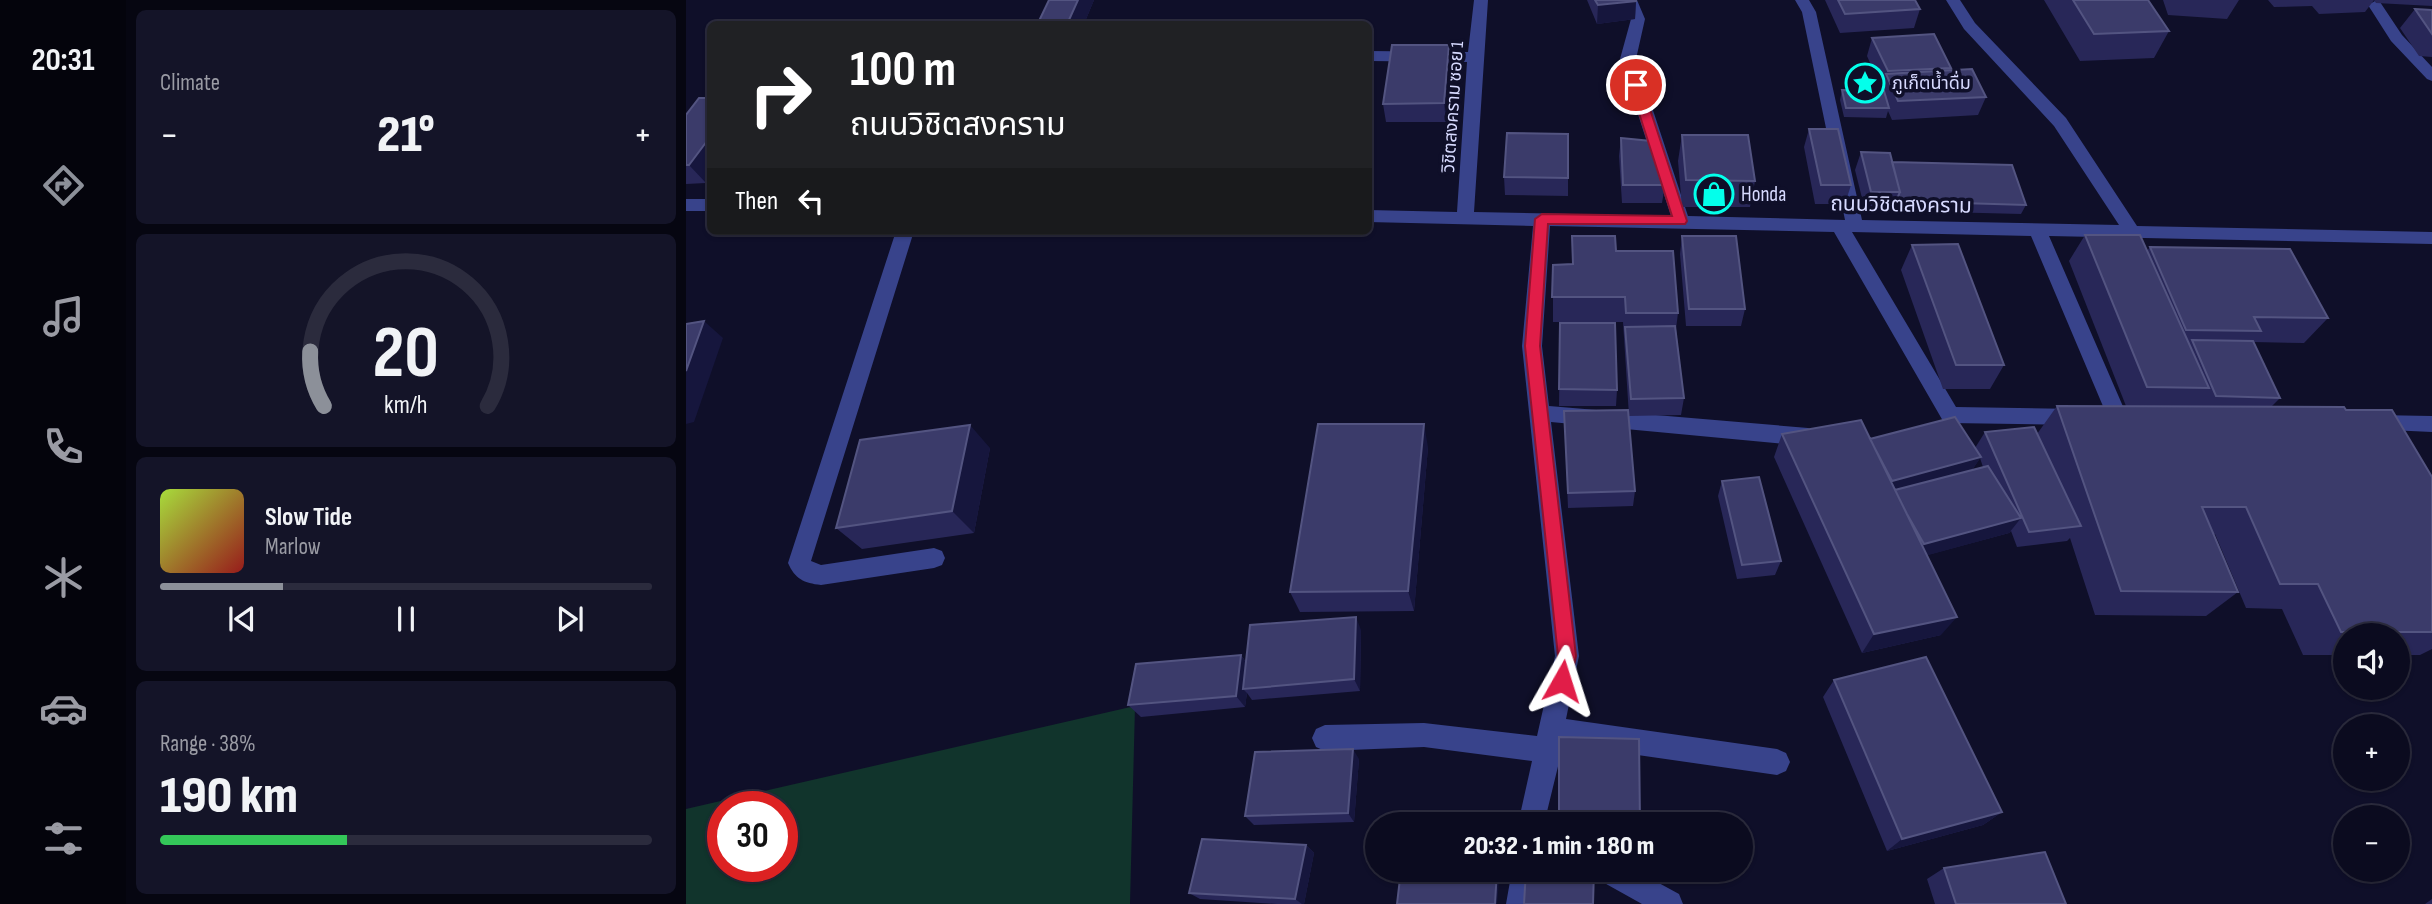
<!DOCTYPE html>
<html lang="en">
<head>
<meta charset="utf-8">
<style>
  :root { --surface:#0b0b1f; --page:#141428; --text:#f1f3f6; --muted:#9a9ba4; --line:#2b2b3d; --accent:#8c9099 }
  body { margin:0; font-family:"Sofia Sans Condensed","Noto Sans Thai",sans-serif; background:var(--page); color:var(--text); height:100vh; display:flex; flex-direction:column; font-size:26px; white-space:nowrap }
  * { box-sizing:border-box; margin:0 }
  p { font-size:23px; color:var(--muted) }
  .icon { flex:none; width:38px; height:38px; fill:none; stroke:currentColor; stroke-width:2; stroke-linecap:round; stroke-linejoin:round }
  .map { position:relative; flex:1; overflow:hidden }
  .side { display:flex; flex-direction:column; gap:10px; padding:10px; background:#060611; width:560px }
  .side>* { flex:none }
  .top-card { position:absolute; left:21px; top:21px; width:665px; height:214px; border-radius:10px; box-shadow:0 2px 5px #0004,0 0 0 2px var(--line); background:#202124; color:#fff; overflow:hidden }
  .fabs { position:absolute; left:1647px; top:623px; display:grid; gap:14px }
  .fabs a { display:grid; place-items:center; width:77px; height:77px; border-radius:50%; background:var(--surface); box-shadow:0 2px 5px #0004,0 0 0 2px var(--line); font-size:35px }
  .speed { position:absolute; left:21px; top:791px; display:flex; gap:14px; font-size:35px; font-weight:700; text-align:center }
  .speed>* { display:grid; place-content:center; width:91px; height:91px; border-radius:50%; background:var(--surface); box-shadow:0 2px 5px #0004,0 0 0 2px var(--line); line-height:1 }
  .speed .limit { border:10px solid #d22; background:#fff; color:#111 }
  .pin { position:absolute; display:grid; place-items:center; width:60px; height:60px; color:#fff; margin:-30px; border:4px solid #fff; border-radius:50%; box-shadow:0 2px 7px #0007 }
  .me { position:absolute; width:77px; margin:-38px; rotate:6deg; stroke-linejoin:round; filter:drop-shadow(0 0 5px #0008) }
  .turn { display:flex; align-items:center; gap:24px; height:147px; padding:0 28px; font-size:32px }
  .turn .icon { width:91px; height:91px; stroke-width:2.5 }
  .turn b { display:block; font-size:49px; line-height:60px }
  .then { display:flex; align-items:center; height:66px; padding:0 28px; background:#0003; gap:14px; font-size:26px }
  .big { font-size:52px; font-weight:800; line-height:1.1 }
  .side .widget { flex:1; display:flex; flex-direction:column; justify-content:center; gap:10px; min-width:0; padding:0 24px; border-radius:10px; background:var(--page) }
  .side .dial { align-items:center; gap:0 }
  .dial svg { height:182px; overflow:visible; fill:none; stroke:var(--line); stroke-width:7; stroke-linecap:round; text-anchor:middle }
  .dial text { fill:var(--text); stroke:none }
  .song { display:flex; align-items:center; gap:21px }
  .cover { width:84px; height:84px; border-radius:10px; background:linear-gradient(135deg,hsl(80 70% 55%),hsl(0 70% 35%)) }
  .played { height:7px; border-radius:4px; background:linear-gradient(90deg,var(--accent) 25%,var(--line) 25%) }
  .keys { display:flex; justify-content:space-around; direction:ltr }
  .heat { display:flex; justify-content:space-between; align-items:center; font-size:38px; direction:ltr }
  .charge { height:10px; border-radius:5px; background:linear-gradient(90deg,#34c759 38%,var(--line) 0) }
  .trip { position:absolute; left:679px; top:812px; width:388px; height:70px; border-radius:35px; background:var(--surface); box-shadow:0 2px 5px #0004,0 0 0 2px var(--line); font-weight:800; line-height:70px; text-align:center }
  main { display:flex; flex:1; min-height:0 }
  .tab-bar { display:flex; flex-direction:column; width:126px; justify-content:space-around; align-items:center; background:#04040c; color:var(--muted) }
  .tab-bar .icon { width:49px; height:49px }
  .tab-bar .active { color:var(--accent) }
  .tab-bar b { font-size:32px; color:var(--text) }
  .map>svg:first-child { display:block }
</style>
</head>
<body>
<main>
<nav class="tab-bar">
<b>20:31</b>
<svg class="icon active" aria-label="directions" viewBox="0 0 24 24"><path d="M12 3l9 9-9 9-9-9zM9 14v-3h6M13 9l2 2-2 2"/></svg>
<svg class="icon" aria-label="music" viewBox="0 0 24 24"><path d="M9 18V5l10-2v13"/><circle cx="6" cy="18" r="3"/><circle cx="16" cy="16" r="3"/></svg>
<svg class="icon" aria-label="phone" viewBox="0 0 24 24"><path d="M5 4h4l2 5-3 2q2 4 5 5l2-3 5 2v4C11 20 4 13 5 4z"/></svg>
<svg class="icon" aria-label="climate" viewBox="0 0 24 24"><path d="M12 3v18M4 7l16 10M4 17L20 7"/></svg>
<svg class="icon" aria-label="car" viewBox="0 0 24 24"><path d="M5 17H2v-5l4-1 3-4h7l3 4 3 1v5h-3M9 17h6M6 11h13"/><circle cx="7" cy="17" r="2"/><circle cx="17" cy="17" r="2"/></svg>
<svg class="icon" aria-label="filters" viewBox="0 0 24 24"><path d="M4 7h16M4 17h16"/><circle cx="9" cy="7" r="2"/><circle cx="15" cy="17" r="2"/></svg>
</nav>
<section class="side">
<div class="widget"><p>Climate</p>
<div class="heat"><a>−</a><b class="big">21°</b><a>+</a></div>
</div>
<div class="widget dial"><svg viewBox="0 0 100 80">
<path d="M14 69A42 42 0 1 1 86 69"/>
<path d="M14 69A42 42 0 0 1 8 45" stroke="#8c9099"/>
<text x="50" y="56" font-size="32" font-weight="700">20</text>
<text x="50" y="72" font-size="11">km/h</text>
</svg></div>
<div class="widget">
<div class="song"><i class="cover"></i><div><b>Slow Tide</b><p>Marlow</p></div></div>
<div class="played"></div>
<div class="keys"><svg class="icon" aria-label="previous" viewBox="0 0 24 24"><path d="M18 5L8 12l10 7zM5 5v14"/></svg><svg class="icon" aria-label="pause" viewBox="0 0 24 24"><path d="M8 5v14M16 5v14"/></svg><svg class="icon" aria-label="next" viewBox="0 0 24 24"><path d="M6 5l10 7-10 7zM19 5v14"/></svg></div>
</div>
<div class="widget"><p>Range · 38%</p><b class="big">190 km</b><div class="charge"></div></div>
</section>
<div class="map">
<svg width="1746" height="904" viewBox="0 0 1746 904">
  <rect width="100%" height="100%" fill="#0f0f29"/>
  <!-- green -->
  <path fill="#11342c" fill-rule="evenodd" d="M449 706 444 904H0V809ZM37 807H96V866H37Z"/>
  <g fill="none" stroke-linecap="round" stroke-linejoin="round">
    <!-- minor -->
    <path fill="#38438b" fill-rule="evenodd" d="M788 0H802L788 212 985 216 934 59 945 19 937 0H951L959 19 950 59 1002 216 1159 220 1116 12 1109 0H1123L1130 12 1176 220 1433 225 1368 126 1278 29 1260 0H1274L1289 23 1380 118 1451 226 1746 232V244L1363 236 1442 418 1439 424 1432 426 1425 424 1422 418 1345 236 1166 232 1270 407 1390 409 1397 411 1400 417 1397 423 1390 425 1264 423 1257 421 1148 232 864 226 856 346 863 406 1122 428 1129 431 1132 437 1129 443 1122 446 865 422 893 656 880 719 1091 749 1100 753 1104 762 1100 771 1091 775 875 744 876 750 858 824H832L846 761 738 747 639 751 630 747 626 738 630 729 639 725 738 723 851 736 869 656 836 346 847 226 682 222V210L771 212 781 62 682 61V51L782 52Z
      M1689 1 1694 2 1716 35 1746 67V81L1741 79 1705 41 1682 5Z
      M0 199H24V211H0Z
      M210 231H228L125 561 135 565 248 548 256 551 259 558 256 565 248 568 135 585C118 583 109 579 102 563Z
      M1689 415 1746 416V432L1682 429 1679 423 1682 417Z
      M826 870H852L848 904H820Z
      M909 870H949L993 894 997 904H956L913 880Z"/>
  </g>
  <!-- wall -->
  <path fill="#282758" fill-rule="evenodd" d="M363 0H408L398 24H355L353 21Z
    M901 0H950L949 19 911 24Z
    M1139 0H1229L1234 9 1228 28 1154 33Z
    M1358 0H1462L1483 31 1468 58 1394 61Z
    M1477 0H1553L1541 19 1482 15Z
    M1582 0H1746V6L1690 3 1688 0 1679 12 1633 14 1626 6 1588 7Z
    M1729 9 1746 10V57L1733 56 1714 28Z
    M1186 38 1265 68 1264 71 1300 97 1292 115 1206 120 1202 111 1200 118 1158 117 1154 100 1156 90 1194 91 1195 88 1181 56Z
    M765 64 760 122H700L697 104Z
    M24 98V177L20 183 0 184V115Z
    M1123 129 1165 185 1159 204H1129L1118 147Z
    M882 134V196L819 195 818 177Z
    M996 135 1069 181 1064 207H996L992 161Z
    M935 138 979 185 976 203H936L933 156Z
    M1175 152 1206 162 1340 205 1335 214 1179 210 1169 170Z
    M1399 235 1461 251 1464 247 1642 318 1618 343 1567 342 1594 398 1585 407 1660 410 1746 477V649L1734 655H1712V635H1659V655H1617L1596 609 1560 608 1529 534H1528L1552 592 1520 616 1409 615 1384 538 1381 541 1331 547 1325 531 1323 533 1241 555 1255 635 1176 653 1088 457 1096 434 1184 439 1289 448 1299 432 1351 434 1371 406H1440L1383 261ZM1294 458 1297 467 1286 470Z
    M886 236 930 251 992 313 990 329 998 398 995 415 943 416 937 322H867V265L886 264Z
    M996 236 1059 309 1055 326H1000L994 254Z
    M1226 245 1318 365 1304 389H1257L1215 270Z
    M874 323 931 390 930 406H873Z
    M878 411 949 491 947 506 882 508Z
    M742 447 728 611 614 612 604 592Z
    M304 448 288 533 176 549 150 528Z
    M1036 481 1095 561 1089 575 1051 579 1032 496Z
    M675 630 674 691 566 700 561 693 559 707 455 717 442 705 555 655 560 662Z
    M1148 680 1316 812 1297 825 1201 851 1137 697Z
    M873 737 954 824H879L873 821Z
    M673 759 668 822 568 825 559 816Z
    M620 845 628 853 618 904H591L514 899 503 893Z
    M1258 868 1380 904H1249L1241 879Z
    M1746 899V904H1739Z"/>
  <!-- shaded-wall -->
  <path fill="#16163d" d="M392 0H408L398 24H385L383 20Z
    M950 1 949 19 911 24 912 5Z
    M763 45 765 64 760 122 758 103Z
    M24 137V177L20 183 3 165Z
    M18 321 37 338 8 422 0 424V371Z
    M738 424 742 447 728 611 722 591Z
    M284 425 304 448 288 533 266 511Z
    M1295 457 1284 473 1198 496 1206 481Z
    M1335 518 1323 533 1228 559 1238 544Z
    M670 617 675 630 674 691 668 679Z
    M1271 617 1255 635 1176 653 1188 634Z
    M555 655 563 667 557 689 561 693 559 707 550 696Z
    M667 749 673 759 668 822 662 813Z
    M1316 812 1297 825 1201 851 1216 839Z
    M620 845 628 853 618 904H616L609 899Z
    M811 870H814L811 904H809Z"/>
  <!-- building -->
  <path fill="#3b3b6a" stroke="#535481" stroke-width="2" d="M363 0H392L383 20 353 21Z
    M909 0H950V1L912 5Z
    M1152 0H1229L1234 9 1159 14Z
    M1387 0H1462L1483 31 1408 34Z
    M1729 9 1746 10V34Z
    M1248 34 1265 68 1202 71 1186 38Z
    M706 45H763L758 103 697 104Z
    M1286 69 1300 97 1212 101 1200 74Z
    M1156 90 1198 91 1203 108H1160Z
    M13 98H24V137L3 165H0V115Z
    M1123 129H1152L1165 185H1135Z
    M821 133 882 134V178L818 177Z
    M996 135H1062L1069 181 1000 180Z
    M935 138 965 141 979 185H937Z
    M1175 152 1204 153 1214 192H1185Z
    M1206 162 1326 165 1340 205 1210 201 1214 192Z
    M1399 235H1454L1523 388 1461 387Z
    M886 236H929L930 251H987L992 313H940L939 297H866L867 265 887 264Z
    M996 236H1050L1059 309H1003Z
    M1272 244 1318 365H1270L1226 245Z
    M1464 247 1604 249 1642 318 1568 317 1575 331 1500 330Z
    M18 321 0 371V324Z
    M874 323H929L931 390 873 389Z
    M989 326 998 398 945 399 939 327Z
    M1506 340 1567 341 1594 398 1530 396Z
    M1371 406 1658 407 1660 410H1706L1746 477V632H1655L1632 584H1594L1560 507H1516L1552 592 1435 591Z
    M942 410 949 491 882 493 878 411Z
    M1269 417 1295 457 1206 481 1184 439Z
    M1175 420 1271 617 1188 634 1096 434Z
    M632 424H738L722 591 604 592Z
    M284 425 266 511 150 528 174 440Z
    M1348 427 1395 526 1343 532 1299 432Z
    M1302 466 1335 518 1238 544 1221 514 1209 490Z
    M1073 477 1095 561 1056 565 1036 481Z
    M670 617 668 679 557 689 564 625Z
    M555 655 550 696 442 705 450 664Z
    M1240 657 1316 812 1216 839 1148 680Z
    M873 737 953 739 954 824H896L873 812Z
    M667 749 662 813 559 816 569 752Z
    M516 839 620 845 609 899 503 893Z
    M1359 852 1380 904H1270L1258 868Z
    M715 870H811L809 904H711Z
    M840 870H908L907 904H838Z"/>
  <!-- route -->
  <path fill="#e11d48" stroke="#92132f" stroke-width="2" d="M950 81 956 85 1001 221 999 224H862L854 346 890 656 883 687 876 689 870 687 867 681 872 656 839 346 849 219 856 214 986 216 944 85Z"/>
  <!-- icons -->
  <defs>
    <symbol id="sight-ring" viewBox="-11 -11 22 22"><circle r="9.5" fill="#0f0f29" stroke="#03ffeb" stroke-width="1.5"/><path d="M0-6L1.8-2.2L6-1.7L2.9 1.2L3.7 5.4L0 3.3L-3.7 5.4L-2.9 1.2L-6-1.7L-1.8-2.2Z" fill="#03ffeb"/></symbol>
    <symbol id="shop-ring" viewBox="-11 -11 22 22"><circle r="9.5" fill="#0f0f29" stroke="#03ffeb" stroke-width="1.5"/><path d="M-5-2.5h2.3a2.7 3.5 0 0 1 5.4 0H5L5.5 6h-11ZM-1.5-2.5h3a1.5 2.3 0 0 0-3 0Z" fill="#03ffeb"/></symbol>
  </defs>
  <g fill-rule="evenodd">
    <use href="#sight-ring" x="1157" y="61" width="44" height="44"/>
    <use href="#shop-ring" x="1006" y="172" width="44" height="44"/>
  </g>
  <g text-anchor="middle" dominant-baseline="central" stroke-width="7" stroke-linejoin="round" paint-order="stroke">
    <!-- far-poi labels -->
    <g font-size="18" fill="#d7daff" stroke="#0f0f29" text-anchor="start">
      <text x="1206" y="83">ภูเก็ตน้ำดื่ม</text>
    </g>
    <!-- far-street labels -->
    <g font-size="18" fill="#d7daff" stroke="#0f0f29">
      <text transform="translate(767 107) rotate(-86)">วิชิตสงคราม ซอย 1</text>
    </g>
    <!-- poi labels -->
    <g font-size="21" fill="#d7daff" stroke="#0f0f29" text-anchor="start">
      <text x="1055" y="194">Honda</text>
    </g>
    <!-- street labels -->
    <g font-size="21" fill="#d7daff" stroke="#0f0f29">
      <text transform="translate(1215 205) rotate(1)">ถนนวิชิตสงคราม</text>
    </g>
  </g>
</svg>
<div class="fabs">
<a><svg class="icon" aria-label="sound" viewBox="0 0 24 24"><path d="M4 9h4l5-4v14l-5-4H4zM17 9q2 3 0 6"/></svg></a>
<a>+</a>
<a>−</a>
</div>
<div class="speed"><div class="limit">30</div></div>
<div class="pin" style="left:950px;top:85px;background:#d93025"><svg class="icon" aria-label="arrive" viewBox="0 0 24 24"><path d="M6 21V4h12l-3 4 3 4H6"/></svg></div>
<svg class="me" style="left:876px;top:681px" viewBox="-20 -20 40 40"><path d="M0-17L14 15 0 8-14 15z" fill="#e11d48" stroke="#fff" stroke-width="4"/></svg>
<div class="trip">20:32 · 1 min · 180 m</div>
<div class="top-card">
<div class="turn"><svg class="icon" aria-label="right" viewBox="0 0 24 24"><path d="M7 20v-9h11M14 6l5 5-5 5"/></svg><div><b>100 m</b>ถนนวิชิตสงคราม</div></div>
<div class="then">Then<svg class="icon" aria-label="left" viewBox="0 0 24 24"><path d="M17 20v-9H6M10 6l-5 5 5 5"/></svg></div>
</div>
</div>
</main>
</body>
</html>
